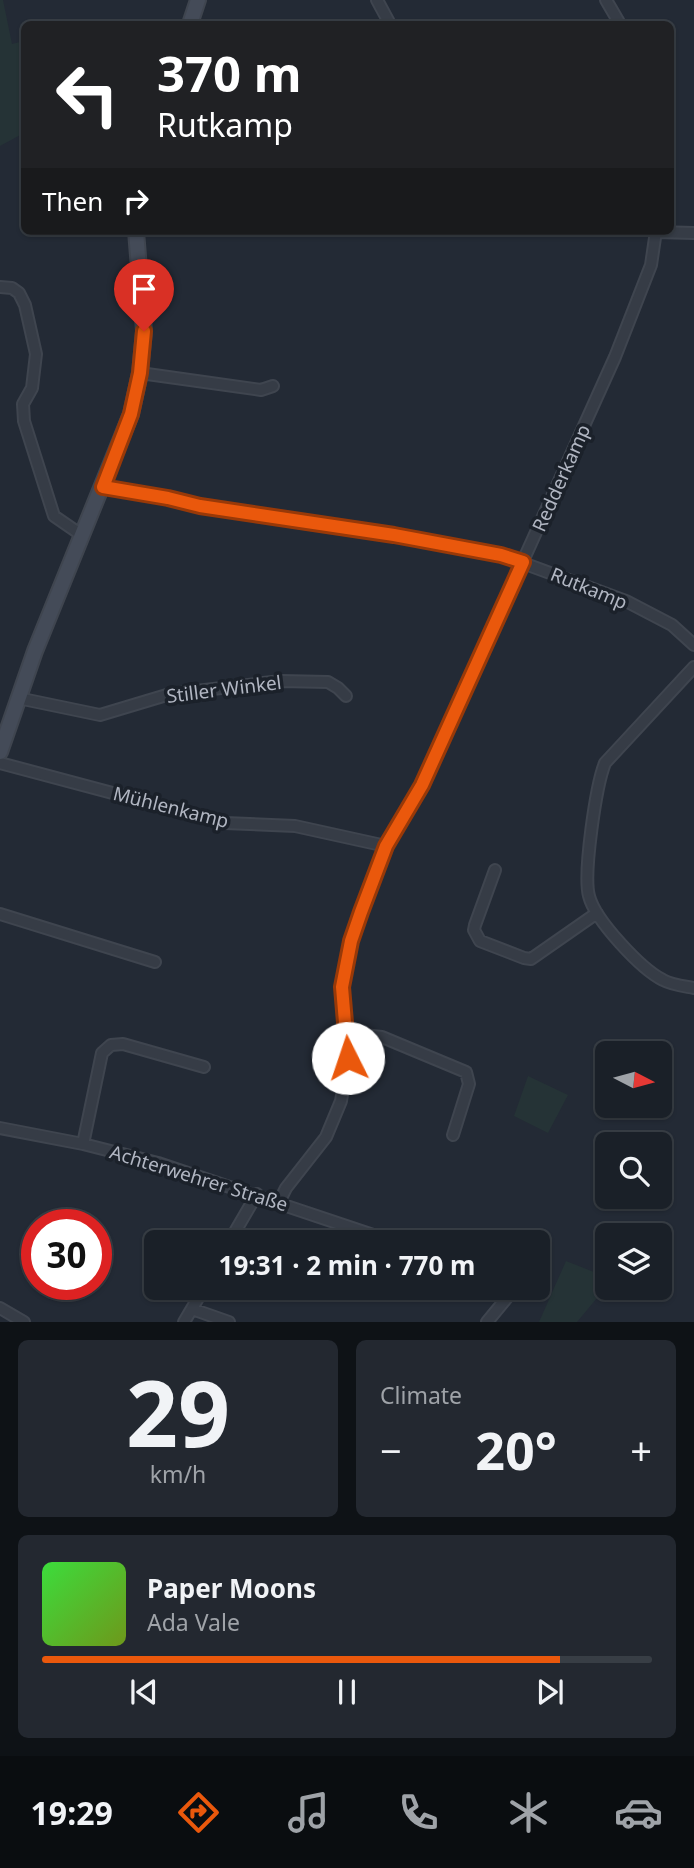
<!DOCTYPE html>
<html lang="en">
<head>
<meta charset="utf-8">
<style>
  :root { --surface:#1a2028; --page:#232830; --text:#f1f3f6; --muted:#9fa3a8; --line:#383e45; --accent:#ea580c }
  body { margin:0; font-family:"Noto Sans",sans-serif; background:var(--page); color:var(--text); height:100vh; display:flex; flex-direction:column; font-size:26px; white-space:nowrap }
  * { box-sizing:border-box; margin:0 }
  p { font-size:23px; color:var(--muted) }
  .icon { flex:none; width:38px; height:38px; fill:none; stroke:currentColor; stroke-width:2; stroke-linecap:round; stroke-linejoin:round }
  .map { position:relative; height:1322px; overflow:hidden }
  .sheet { display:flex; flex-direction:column; gap:18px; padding:18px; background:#0e1216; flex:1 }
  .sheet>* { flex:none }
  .banner { position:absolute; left:21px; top:21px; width:653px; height:214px; border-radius:10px; box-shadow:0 2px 5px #0004,0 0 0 2px var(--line); background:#202124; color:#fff; overflow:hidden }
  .needle { width:46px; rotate:96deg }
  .fabs { position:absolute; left:595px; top:1041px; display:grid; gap:14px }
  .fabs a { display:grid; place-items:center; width:77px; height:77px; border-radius:10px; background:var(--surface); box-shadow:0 2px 5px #0004,0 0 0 2px var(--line); font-size:35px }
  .speed { position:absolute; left:21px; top:1209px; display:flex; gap:14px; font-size:35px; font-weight:700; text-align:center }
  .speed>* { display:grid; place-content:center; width:91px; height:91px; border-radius:50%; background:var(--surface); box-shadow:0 2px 5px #0004,0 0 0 2px var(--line); line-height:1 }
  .speed .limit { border:10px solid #d22; background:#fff; color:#111 }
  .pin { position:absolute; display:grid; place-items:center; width:60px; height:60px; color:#fff; margin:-72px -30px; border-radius:50% 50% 50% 0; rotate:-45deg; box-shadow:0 0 7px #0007 }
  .pin .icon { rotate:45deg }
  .me { position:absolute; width:77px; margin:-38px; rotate:356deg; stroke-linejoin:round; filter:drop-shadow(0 0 5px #0008) }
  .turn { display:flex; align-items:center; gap:24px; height:147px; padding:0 21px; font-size:32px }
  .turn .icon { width:91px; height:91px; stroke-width:2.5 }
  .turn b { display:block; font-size:49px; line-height:60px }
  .then { display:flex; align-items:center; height:66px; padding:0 21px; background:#0003; gap:14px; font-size:26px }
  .big { font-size:52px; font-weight:700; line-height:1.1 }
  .sheet .card { flex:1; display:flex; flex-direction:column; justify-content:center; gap:10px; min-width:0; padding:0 24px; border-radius:10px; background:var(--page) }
  .sheet .dial { align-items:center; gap:0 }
  .dial b { font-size:91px; line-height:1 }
  .song { display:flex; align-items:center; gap:21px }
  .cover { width:84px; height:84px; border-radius:10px; background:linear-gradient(135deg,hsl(120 70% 55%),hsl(80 70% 35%)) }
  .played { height:7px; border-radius:4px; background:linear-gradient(90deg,var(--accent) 85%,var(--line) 85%) }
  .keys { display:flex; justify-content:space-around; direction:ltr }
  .heat { display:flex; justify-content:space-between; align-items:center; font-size:38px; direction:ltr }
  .sheet .tiles { flex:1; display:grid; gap:18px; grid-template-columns:1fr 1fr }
  .card:last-child { grid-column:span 2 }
  .trip { position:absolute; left:144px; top:1230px; width:406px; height:70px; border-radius:10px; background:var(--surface); box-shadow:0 2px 5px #0004,0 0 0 2px var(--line); font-weight:700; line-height:70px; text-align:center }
  .tabs { display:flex; height:112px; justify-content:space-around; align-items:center; background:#0a0d10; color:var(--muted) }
  .tabs .icon { width:49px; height:49px }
  .tabs .on { color:var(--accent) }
  .tabs b { font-size:32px; color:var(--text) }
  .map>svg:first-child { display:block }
</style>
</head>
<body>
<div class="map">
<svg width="694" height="1322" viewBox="0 0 694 1322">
  <rect width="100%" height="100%" fill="#232a35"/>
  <!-- green -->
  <path fill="#253336" d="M0 0H3L12 44 24 41V133L0 146Z
    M528 1076 568 1095 548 1133 514 1116Z
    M566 1261 599 1274 607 1282V1286L577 1322H539Z"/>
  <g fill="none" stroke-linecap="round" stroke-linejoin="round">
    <defs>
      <path id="street" d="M377 0 390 24
        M606 0 620 24
        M656 232 694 233
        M0 287 12 288 19 293 25 305 36 354 32 388 23 404 24 421 54 516 83 536
        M140 373 261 390 273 386
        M103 487 168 498 200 506 310 524 344 527 501 555 626 601 672 625 694 645
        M694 667 605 763C596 785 583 874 589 896 595 920 641 969 663 980 672 985 683 986 694 988
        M18 698 100 715 170 694 281 681 328 682 338 688 346 696
        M0 763 225 823 295 826 386 846
        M495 870 475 925 474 930 480 941 524 958 531 959 597 913
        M0 914 155 962
        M346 1033 382 1037 466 1072 469 1084 453 1135
        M0 1128 83 1144 158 1163 394 1242
        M83 1144 102 1053 111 1045 123 1044 204 1067
        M279 1202 286 1188 326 1137 341 1101 348 1058 342 987 351 941 386 846 422 785 615 357 651 265 656 231
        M229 1242 257 1194
        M0 1308 24 1322
        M192 1309 229 1322
        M184 1322 204 1288
        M487 1322 515 1288"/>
      <path id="secondary" d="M190 24 198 0
        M0 752 35 651 131 414 140 373 144 331 136 231"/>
    </defs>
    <!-- street casing -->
    <use href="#street" stroke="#3f454f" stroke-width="14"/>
    <!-- secondary casing -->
    <use href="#secondary" stroke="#3f454f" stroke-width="18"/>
    <!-- street -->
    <use href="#street" stroke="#363c46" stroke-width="10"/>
    <!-- secondary -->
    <use href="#secondary" stroke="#444b58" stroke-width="14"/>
  </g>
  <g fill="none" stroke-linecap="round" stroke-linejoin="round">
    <defs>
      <path id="route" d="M144 331 140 373 131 414 103 487 168 498 200 506 394 535 501 555 523 562 422 785 386 846 361 912 351 941 342 987 348 1058"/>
    </defs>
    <!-- route casing -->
    <use href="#route" stroke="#983908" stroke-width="18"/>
    <!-- route -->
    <use href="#route" stroke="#ea580c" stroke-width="12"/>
  </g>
  <g text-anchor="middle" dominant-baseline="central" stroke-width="7" stroke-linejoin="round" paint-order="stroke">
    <!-- street labels -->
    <g font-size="19" fill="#b1b6c2" stroke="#1b212a">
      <text transform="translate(561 478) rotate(-66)">Redderkamp</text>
      <text transform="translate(589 588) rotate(22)">Rutkamp</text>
      <text transform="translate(224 689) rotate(-7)">Stiller Winkel</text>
      <text transform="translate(171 807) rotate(14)">Mühlenkamp</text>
      <text transform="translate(199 1178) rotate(17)">Achterwehrer Straße</text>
    </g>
  </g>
</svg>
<div class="fabs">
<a><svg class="needle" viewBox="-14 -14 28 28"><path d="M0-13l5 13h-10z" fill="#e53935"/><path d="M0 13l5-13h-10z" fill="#9fa3a8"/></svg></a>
<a><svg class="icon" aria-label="search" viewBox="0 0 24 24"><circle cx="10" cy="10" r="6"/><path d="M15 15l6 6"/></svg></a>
<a><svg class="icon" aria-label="layers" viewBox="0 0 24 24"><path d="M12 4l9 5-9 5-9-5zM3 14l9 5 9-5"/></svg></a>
</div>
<div class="speed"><div class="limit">30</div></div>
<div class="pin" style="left:144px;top:331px;background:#d93025"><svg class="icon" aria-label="arrive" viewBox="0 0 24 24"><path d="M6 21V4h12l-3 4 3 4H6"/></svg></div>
<svg class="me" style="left:348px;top:1058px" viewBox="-20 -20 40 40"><circle r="19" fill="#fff"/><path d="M0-13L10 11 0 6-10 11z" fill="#ea580c"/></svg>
<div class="trip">19:31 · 2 min · 770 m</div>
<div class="banner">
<div class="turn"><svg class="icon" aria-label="left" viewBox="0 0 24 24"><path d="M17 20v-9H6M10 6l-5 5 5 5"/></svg><div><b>370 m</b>Rutkamp</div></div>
<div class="then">Then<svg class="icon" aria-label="right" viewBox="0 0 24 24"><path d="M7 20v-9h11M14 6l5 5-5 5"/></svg></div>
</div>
</div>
<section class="sheet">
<div class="tiles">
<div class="card dial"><b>29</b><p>km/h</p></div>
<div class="card"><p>Climate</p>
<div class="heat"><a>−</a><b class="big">20°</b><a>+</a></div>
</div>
<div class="card">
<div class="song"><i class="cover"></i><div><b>Paper Moons</b><p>Ada Vale</p></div></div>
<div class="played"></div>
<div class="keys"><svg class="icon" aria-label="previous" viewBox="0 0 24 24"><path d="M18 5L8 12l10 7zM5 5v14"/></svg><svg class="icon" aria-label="pause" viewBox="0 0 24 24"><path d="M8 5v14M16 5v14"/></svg><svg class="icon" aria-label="next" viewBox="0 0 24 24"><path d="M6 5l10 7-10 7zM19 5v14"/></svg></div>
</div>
</div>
</section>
<nav class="tabs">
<b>19:29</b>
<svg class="icon on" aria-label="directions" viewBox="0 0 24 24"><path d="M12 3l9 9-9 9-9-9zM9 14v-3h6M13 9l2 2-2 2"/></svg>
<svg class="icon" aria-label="music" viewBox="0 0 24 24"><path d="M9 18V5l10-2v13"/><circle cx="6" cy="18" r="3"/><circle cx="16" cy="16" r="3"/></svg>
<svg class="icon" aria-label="phone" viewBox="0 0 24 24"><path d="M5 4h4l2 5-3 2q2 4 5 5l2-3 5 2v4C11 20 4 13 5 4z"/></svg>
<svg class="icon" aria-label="climate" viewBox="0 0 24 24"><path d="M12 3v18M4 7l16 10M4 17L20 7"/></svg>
<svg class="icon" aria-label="car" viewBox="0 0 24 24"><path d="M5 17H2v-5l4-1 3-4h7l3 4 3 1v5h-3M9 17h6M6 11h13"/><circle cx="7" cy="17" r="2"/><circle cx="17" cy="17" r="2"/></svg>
</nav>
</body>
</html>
